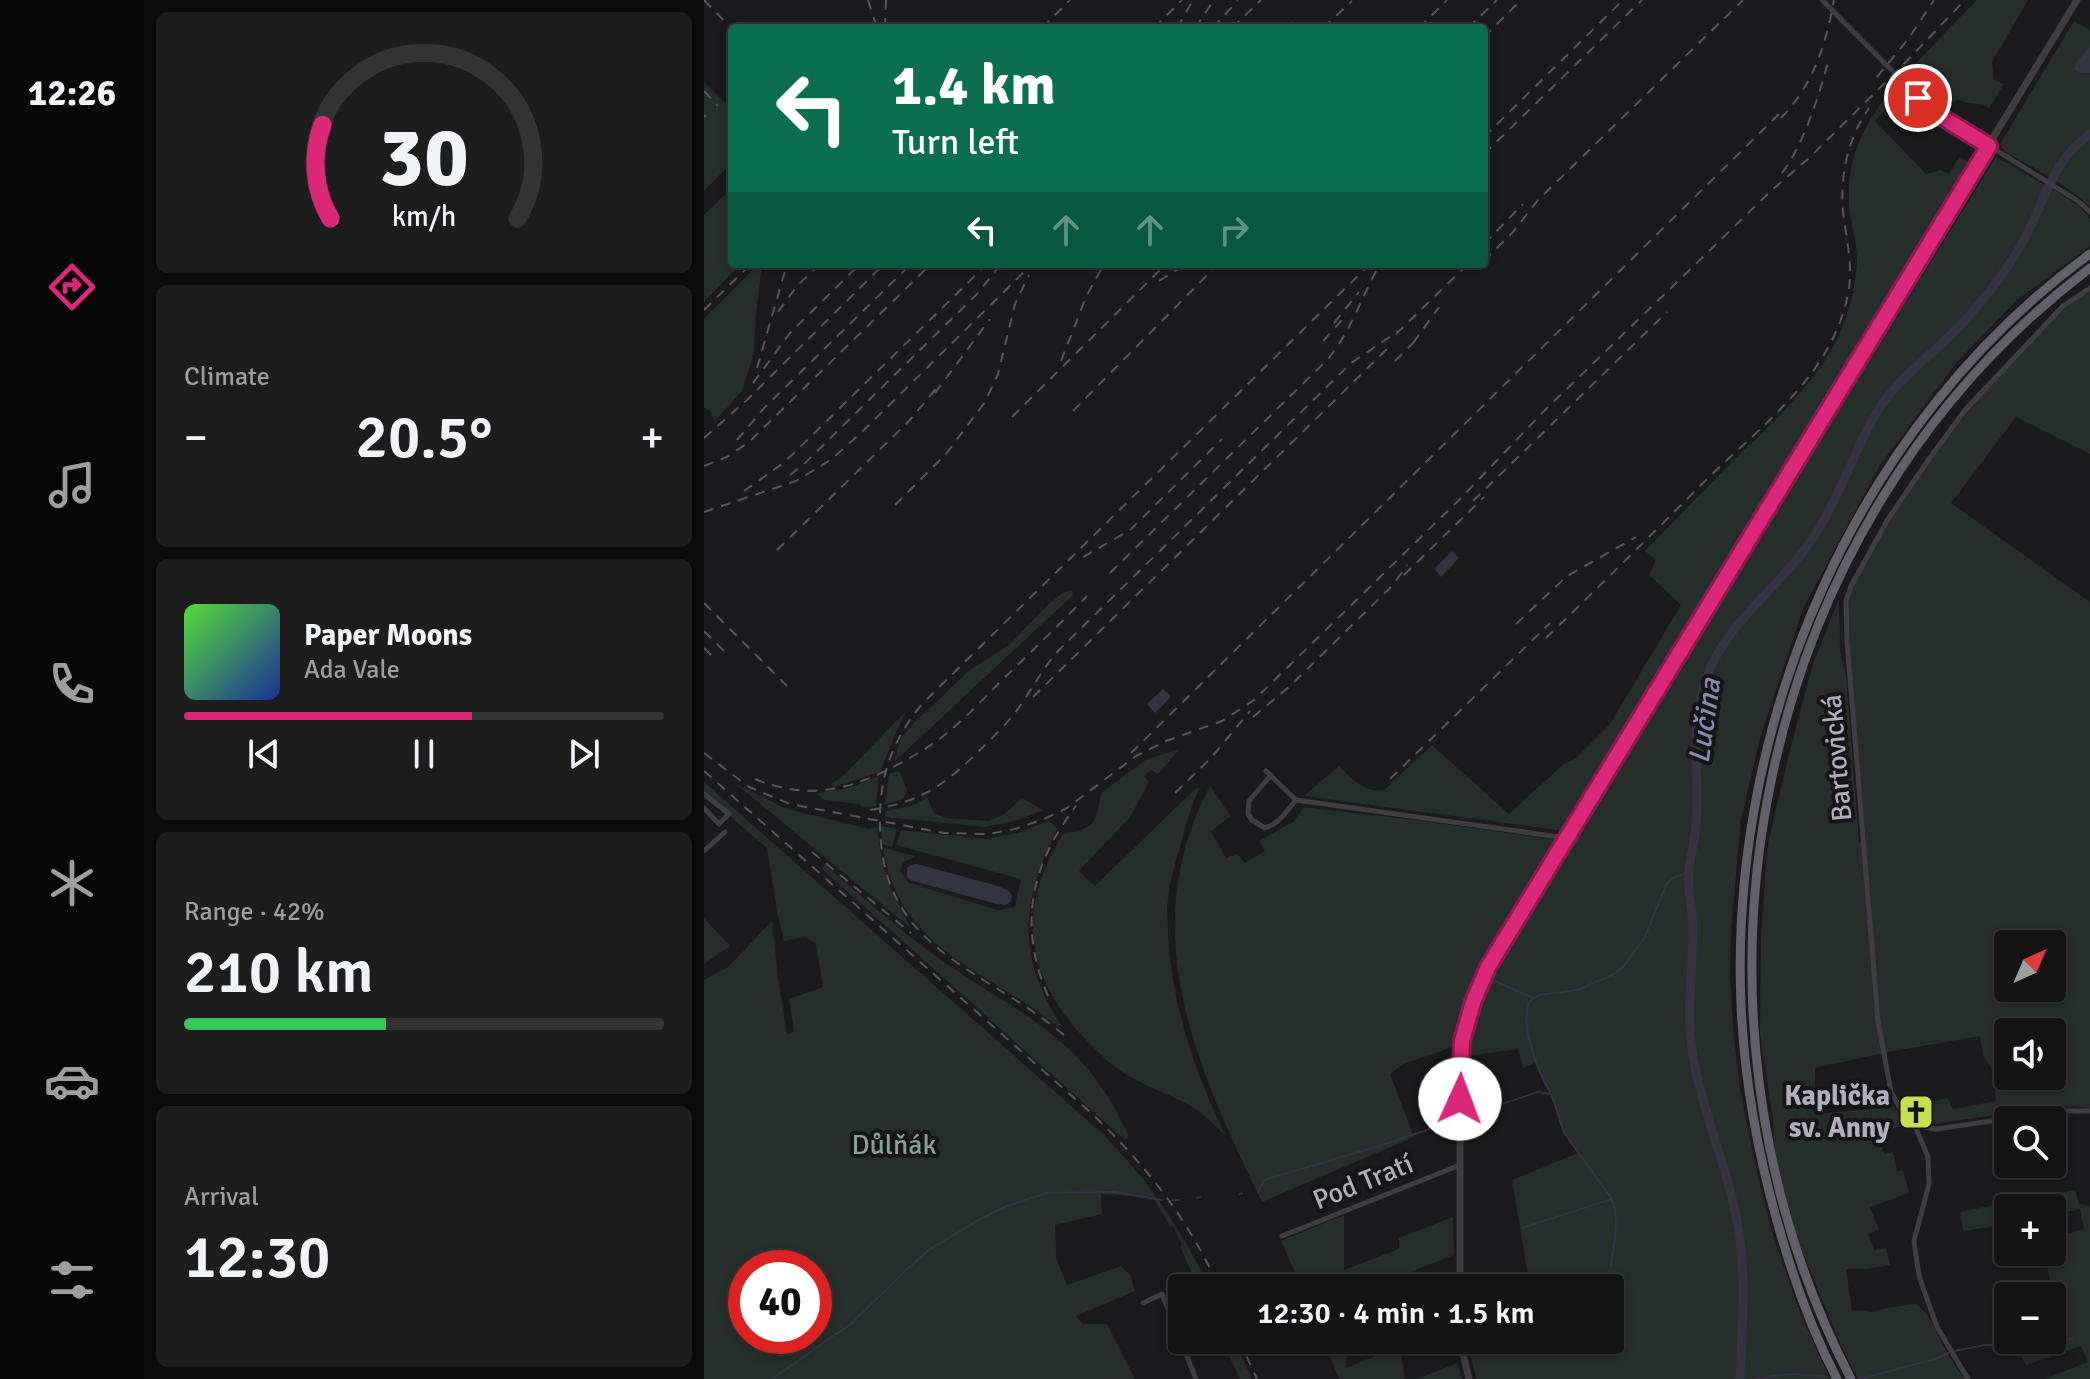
<!DOCTYPE html>
<html lang="en">
<head>
<meta charset="utf-8">
<style>
  :root { --surface:#141415; --page:#1d1d1e; --text:#f1f3f6; --muted:#9d9ea0; --line:#333334; --accent:#db2777 }
  body { margin:0; font-family:Signika,sans-serif; background:var(--page); color:var(--text); height:100vh; display:flex; flex-direction:column; font-size:30px; white-space:nowrap }
  * { box-sizing:border-box; margin:0 }
  p { font-size:26px; color:var(--muted) }
  .icon { flex:none; width:44px; height:44px; fill:none; stroke:currentColor; stroke-width:2; stroke-linecap:round; stroke-linejoin:round }
  .map { position:relative; flex:1; overflow:hidden }
  .side { display:flex; flex-direction:column; gap:12px; padding:12px; background:#0b0b0c; width:560px }
  .side>* { flex:none }
  .top-card { position:absolute; left:24px; top:24px; width:760px; height:244px; border-radius:8px; box-shadow:0 4px 12px #0003,0 0 0 2px var(--line); background:#0b6e4f; color:#fff; overflow:hidden }
  .needle { width:52px; rotate:44deg }
  .fabs { position:absolute; left:1290px; top:930px; display:grid; gap:16px }
  .fabs a { display:grid; place-items:center; width:72px; height:72px; border-radius:8px; background:var(--surface); box-shadow:0 4px 12px #0003,0 0 0 2px var(--line); font-size:40px }
  .speed { position:absolute; left:24px; top:1250px; display:flex; gap:16px; font-size:40px; font-weight:700; text-align:center }
  .speed>* { display:grid; place-content:center; width:104px; height:104px; border-radius:50%; background:var(--surface); box-shadow:0 4px 12px #0003,0 0 0 2px var(--line); line-height:1 }
  .speed .limit { border:12px solid #d22; background:#fff; color:#111 }
  .pin { position:absolute; display:grid; place-items:center; width:68px; height:68px; color:#fff; margin:-34px; border:4px solid #fff; border-radius:50%; box-shadow:0 2px 8px #0007 }
  .me { position:absolute; width:88px; margin:-44px; rotate:2deg; stroke-linejoin:round; filter:drop-shadow(0 0 6px #0008) }
  .turn { display:flex; align-items:center; gap:28px; height:168px; padding:0 32px; font-size:36px }
  .turn .icon { width:104px; height:104px; stroke-width:2.5 }
  .turn b { display:block; font-size:56px; line-height:68px }
  .lanes { display:flex; align-items:center; height:76px; padding:0 32px; background:#0003; justify-content:center; gap:40px; direction:ltr }
  .lanes .off { opacity:.35 }
  .big { font-size:60px; font-weight:600; line-height:1.1 }
  .side .widget { flex:1; display:flex; flex-direction:column; justify-content:center; gap:12px; min-width:0; padding:0 28px; border-radius:12px; background:var(--page) }
  .side .dial { align-items:center; gap:0 }
  .dial svg { height:208px; overflow:visible; fill:none; stroke:var(--line); stroke-width:7; stroke-linecap:round; text-anchor:middle }
  .dial text { fill:var(--text); stroke:none }
  .song { display:flex; align-items:center; gap:24px }
  .cover { width:96px; height:96px; border-radius:12px; background:linear-gradient(135deg,hsl(110 70% 55%),hsl(230 70% 35%)) }
  .played { height:8px; border-radius:4px; background:linear-gradient(90deg,var(--accent) 60%,var(--line) 60%) }
  .keys { display:flex; justify-content:space-around; direction:ltr }
  .heat { display:flex; justify-content:space-between; align-items:center; font-size:44px; direction:ltr }
  .charge { height:12px; border-radius:6px; background:linear-gradient(90deg,#34c759 42%,var(--line) 0) }
  .trip { position:absolute; left:464px; top:1274px; width:456px; height:80px; border-radius:8px; background:var(--surface); box-shadow:0 4px 12px #0003,0 0 0 2px var(--line); font-weight:600; line-height:80px; text-align:center }
  main { display:flex; flex:1; min-height:0 }
  .tabs { display:flex; flex-direction:column; width:144px; justify-content:space-around; align-items:center; background:#080808; color:var(--muted) }
  .tabs .icon { width:56px; height:56px }
  .tabs .current { color:var(--accent) }
  .tabs b { font-size:36px; color:var(--text) }
  .map>svg:first-child { display:block }
</style>
</head>
<body>
<main>
<nav class="tabs">
<b>12:26</b>
<svg class="icon current" aria-label="directions" viewBox="0 0 24 24"><path d="M12 3l9 9-9 9-9-9zM9 14v-3h6M13 9l2 2-2 2"/></svg>
<svg class="icon" aria-label="music" viewBox="0 0 24 24"><path d="M9 18V5l10-2v13"/><circle cx="6" cy="18" r="3"/><circle cx="16" cy="16" r="3"/></svg>
<svg class="icon" aria-label="phone" viewBox="0 0 24 24"><path d="M5 4h4l2 5-3 2q2 4 5 5l2-3 5 2v4C11 20 4 13 5 4z"/></svg>
<svg class="icon" aria-label="climate" viewBox="0 0 24 24"><path d="M12 3v18M4 7l16 10M4 17L20 7"/></svg>
<svg class="icon" aria-label="car" viewBox="0 0 24 24"><path d="M5 17H2v-5l4-1 3-4h7l3 4 3 1v5h-3M9 17h6M6 11h13"/><circle cx="7" cy="17" r="2"/><circle cx="17" cy="17" r="2"/></svg>
<svg class="icon" aria-label="filters" viewBox="0 0 24 24"><path d="M4 7h16M4 17h16"/><circle cx="9" cy="7" r="2"/><circle cx="15" cy="17" r="2"/></svg>
</nav>
<section class="side">
<div class="widget dial"><svg viewBox="0 0 100 80">
<path d="M14 69A42 42 0 1 1 86 69"/>
<path d="M14 69A42 42 0 0 1 11 33" stroke="#db2777"/>
<text x="50" y="56" font-size="32" font-weight="700">30</text>
<text x="50" y="72" font-size="11">km/h</text>
</svg></div>
<div class="widget"><p>Climate</p>
<div class="heat"><a>−</a><b class="big">20.5°</b><a>+</a></div>
</div>
<div class="widget">
<div class="song"><i class="cover"></i><div><b>Paper Moons</b><p>Ada Vale</p></div></div>
<div class="played"></div>
<div class="keys"><svg class="icon" aria-label="previous" viewBox="0 0 24 24"><path d="M18 5L8 12l10 7zM5 5v14"/></svg><svg class="icon" aria-label="pause" viewBox="0 0 24 24"><path d="M8 5v14M16 5v14"/></svg><svg class="icon" aria-label="next" viewBox="0 0 24 24"><path d="M6 5l10 7-10 7zM19 5v14"/></svg></div>
</div>
<div class="widget"><p>Range · 42%</p><b class="big">210 km</b><div class="charge"></div></div>
<div class="widget"><p>Arrival</p><b class="big">12:30</b></div>
</section>
<div class="map">
<svg width="1386" height="1379" viewBox="0 0 1386 1379">
  <rect width="100%" height="100%" fill="#1b1a1c"/>
  <!-- green -->
  <path fill="#262e2b" fill-rule="evenodd" d="M1273 0H1324L1288 62 1290 80 1300 84 1285 108C1275 101 1263 105 1253 99L1251 102C1225 99 1218 92 1201 74Z
    M1370 21 1386 30V207C1362 183 1329 168 1300 151L1296 144Z
    M0 82 28 110 22 118 28 124V162L0 191Z
    M1186 91 1192 98 1171 121 1222 174 1237 170 1245 174 1256 157 1269 164 1051 515 861 831 600 796 635 766C649 779 659 793 680 790L728 745 805 814 860 764 871 759 906 724 977 605 945 575 952 560 941 551C969 522 997 493 1026 464 1068 423 1119 379 1140 323 1147 303 1153 278 1153 257 1153 239 1145 221 1145 203 1142 158 1160 125 1186 91Z
    M1292 157 1359 195 1375 206 1386 219V246L1313 300 1253 362 1176 465 1099 609 1056 738 1037 820 1027 930 1026 978 1030 1038 1036 1086 1044 1130 1056 1185 1071 1242 1097 1315 1126 1379H772L763 1340H906V1288H791L824 1275 808 1180 874 1153 860 1133 845 1088 843 1089 831 1063 819 1068 814 1049 764 1056C765 1016 784 983 803 948L978 664 1040 557 1043 558Z
    M28 188V264H37L0 302V215Z
    M55 264H58L51 323 50 353 38 391 10 422 7 412 0 407V319Z
    M1386 288V454L1312 417 1247 503 1386 602V1108L1356 1105 1224 1125 1207 1118 1196 1102 1220 1099 1221 1103 1244 1098 1249 1109 1292 1101 1289 1071 1279 1056 1276 1036 1184 1052 1111 1068 1112 1114 1189 1107 1205 1125 1170 1132 1181 1154 1189 1152 1193 1171 1199 1170 1205 1193 1166 1207 1175 1230 1164 1234 1170 1250 1182 1248 1186 1265 1163 1269H1142L1148 1311 1162 1310 1167 1312 1182 1308 1212 1304 1223 1314 1246 1358 1261 1379H1154L1136 1343 1094 1241 1071 1156 1069 1119 1056 1034 1057 937 1063 848 1084 758 1108 667 1135 598 1136 652 1142 675 1155 842 1162 840 1143 641 1142 601 1147 586 1184 519 1261 410 1359 306ZM1304 944H1348V988H1304ZM1304 1032H1348V1076H1304Z
    M368 591 369 595 190 762 197 738 209 724 267 669 304 646 346 603 360 592Z
    M203 710 193 730 176 772 129 787 128 783 138 777Z
    M476 749 454 774 447 770 440 776 445 782 426 817 375 871 391 886 492 788H496C487 804 483 822 478 840 472 860 466 879 464 900 462 910 464 920 464 930 467 1002 490 1072 522 1136 512 1127 501 1115 490 1108 469 1095 444 1088 423 1075 406 1065 391 1049 377 1035 320 971 313 907 359 834 390 829 393 823 397 793L443 759Z
    M195 771 203 789 200 799 180 805 185 774Z
    M175 776 172 806 157 807 156 804 120 800 113 793 145 788Z
    M0 782 400 1135C448 1185 475 1226 506 1288H494L476 1246 478 1245 469 1226 467 1227 448 1197 397 1194 398 1214 351 1225 352 1258 363 1285 417 1266 427 1276 431 1291 372 1316 378 1324H403L431 1379H0V980L24 967 68 921 74 978 83 1035 90 1031 85 999 119 987 112 944 102 937 80 941 74 916 63 848 0 794ZM42 1268H110V1336H42Z
    M32 784 83 809 165 829 173 827C178 872 185 890 208 929Z
    M506 786 527 816 507 831 522 858 533 854 541 863 561 851 555 841 589 822 600 807 719 821 854 840 825 885 771 975 760 1004 751 1046 697 1065 686 1074 710 1137 558 1202C493 1068 429 931 506 786Z
    M223 797 230 813 242 818 285 821 299 815 318 798 339 810 314 820 281 827 180 817 182 811 210 805Z
    M345 821 353 829C318 902 311 953 357 1025L354 1026C283 970 195 950 179 848L212 856 199 863 196 871 205 883 294 910 311 907 317 879 192 845 197 830 282 839 313 833Z
    M177 826 193 829 188 847 178 844Z
    M121 865C160 898 198 933 240 962 297 1002 358 1028 398 1088 409 1102 416 1120 425 1136L421 1140 117 868Z
    M0 918 26 946 0 964Z
    M1371 1190 1375 1204 1386 1206V1379H1340L1384 1362 1377 1346 1322 1365 1309 1343 1349 1339 1348 1296H1337V1289L1335 1287 1347 1283 1343 1267 1358 1263 1352 1237 1380 1229 1376 1209 1348 1215V1208H1331L1329 1198Z
    M1300 1203 1304 1224 1259 1231 1256 1212Z
    M640 1215V1270L695 1249V1238L749 1217 750 1255 696 1276 695 1288H598L577 1241Z
    M517 1340H530L548 1379H536Z
    M619 1340H653L643 1345 642 1368 696 1346 701 1379H635Z
    M753 1363 758 1379H713Z"/>
  <!-- water -->
  <path fill="#333341" d="M1386 47V73H1376L1371 70V64Z
    M748 551 755 558 737 577 730 569Z
    M459 689 467 697 451 713 443 704Z
    M213 864 294 886 305 891 308 895 307 901 302 905 292 904 206 880 203 877V868L207 865Z"/>
  <g fill="none" stroke-linecap="round" stroke-linejoin="round">
    <!-- stream -->
    <path stroke="#333341" stroke-width="2" d="M791 981 829 998
      M848 1096 860 1133 908 1199C916 1220 910 1243 907 1265
      M760 1117 834 1092 847 1094C834 1071 816 1028 825 1002L835 995 874 990 910 974 920 966 941 937 962 885 970 877 985 872
      M554 1192 560 1180 682 1144 751 1120
      M536 1194 538 1193
      M493 1198 496 1197
      M468 1200H475
      M818 1228 908 1199
      M132 1334 146 1325 201 1271 226 1249 278 1218 303 1206 342 1193 409 1192 458 1200
      M1250 1351 1281 1345 1346 1343 1368 1338
      M1155 1377 1160 1379
      M1160 1378 1231 1359 1244 1353
      M68 1379 129 1336
      M1051 1379 1085 1374 1121 1376"/>
    <!-- river -->
    <path stroke="#333341" stroke-width="9" d="M1036 1379C1038 1328 1043 1277 1034 1227 1023 1160 991 1099 986 1031 984 997 989 962 989 927 989 909 983 891 985 872 986 856 991 840 992 824 996 777 985 725 1002 679 1020 627 1066 595 1098 553 1131 512 1146 458 1173 412 1195 375 1236 350 1264 317 1284 295 1302 271 1317 245 1334 215 1344 180 1365 153 1371 146 1379 140 1386 134"/>
    <!-- minor -->
    <path stroke="#3f3d42" stroke-width="5" d="M1118 0 1226 109 1374 201 1386 212
      M562 771 592 800 863 838
      M567 775 545 801 544 814 548 820 561 828C575 824 583 811 592 800
      M0 794 25 814 15 824 0 808
      M0 851 21 832
      M1212 1126 1233 1129 1356 1111H1386
      M578 1236 756 1165
      M439 1303 458 1294 492 1379
      M1264 1379 1233 1327 1216 1279 1213 1263 1210 1241 1225 1184 1224 1157 1211 1126 1199 1113 1187 1092 1174 1021 1143 641 1142 601 1147 586 1184 519 1225 459 1261 410 1359 306 1386 288"/>
    <!-- tertiary -->
    <path stroke="#3f3d42" stroke-width="7" d="M756 1288V1099L758 1041 769 1002 784 967 1373 0
      M756 1340 765 1379"/>
    <!-- trunk -->
    <path stroke="#626068" stroke-width="9" d="M1133 1379C1107 1329 1088 1275 1073 1221 1053 1150 1040 1078 1037 1004 1025 720 1153 423 1386 254
      M1147 1379C954 1007 1048 523 1386 268"/>
    <!-- rail -->
    <path stroke="#58565d" stroke-width="2" stroke-dasharray="10 8" stroke-linecap="butt" d="M0 0 28 29
      M164 0 173 28
      M181 28 182 0
      M338 28 366 0
      M450 28 478 0
      M473 28 489 0
      M491 28 510 0
      M509 28 534 0
      M528 28 557 0
      M582 28 588 22
      M619 28 648 1
      M715 28 743 0
      M764 28 793 0
      M780 37 817 0
      M1173 77 1205 38 1230 0
      M0 91 14 106
      M0 115 2 117
      M1077 118C1109 85 1122 45 1130 0
      M780 137 919 0
      M780 154 938 0
      M1078 173C1099 146 1116 93 1125 59
      M780 244 819 204
      M780 261 809 232 834 200 1039 0
      M455 281 482 264
      M0 310 47 264
      M74 312 93 286 116 264
      M630 323 655 292
      M692 334 764 264
      M619 341 639 319
      M709 343 735 307
      M357 361 382 297 400 264
      M691 361 716 336
      M53 368 83 264
      M49 383 86 333 156 264
      M231 393 286 319
      M369 411 514 264
      M308 417 462 264
      M0 438 44 399 180 264
      M33 440 60 408 207 264
      M0 466 23 457 45 442 227 264
      M86 475 100 464 273 294 297 264
      M40 491 78 464 92 451 283 264
      M769 501 963 312
      M191 505 242 454 281 402 294 374 311 304 325 275
      M0 512 92 481 128 459 159 431 328 264
      M73 550 205 421 236 384
      M379 557 426 530 518 439
      M406 573 624 359C649 328 657 297 676 264
      M700 575 780 497
      M0 603 83 686
      M812 624 863 576 932 537
      M0 631 21 652
      M842 638C896 586 949 533 1002 480 1051 432 1114 385 1137 319 1153 275 1144 254 1139 211 1136 174 1144 138 1165 108
      M0 648 12 660
      M329 697 688 344
      M549 717 586 686 688 586 703 565
      M0 753 45 787 86 804 240 833 284 834 311 829 340 819 363 808 432 756 462 741 518 721 550 700 759 496 840 411 1068 190 1105 158 1198 66 1261 0
      M427 753 1081 108
      M0 771 386 1112C440 1163 485 1219 515 1288
      M51 779C102 800 144 791 191 766 210 756 227 746 243 733 263 717 282 696 300 678 328 651 356 624 383 596
      M686 779 846 623
      M471 793 506 759 546 711
      M166 810C218 802 242 784 278 748 291 735 305 722 316 706 329 687 339 668 355 650L647 363 699 328
      M108 852 207 933
      M344 996C314 926 326 866 372 806
      M360 1035C275 964 172 950 176 814 177 771 191 736 219 703L666 264
      M535 1340 553 1379"/>
  </g>
  <g fill="none" stroke-linecap="round" stroke-linejoin="round">
    <defs>
      <path id="route" d="M756 1099 758 1041 769 1002 784 967 1285 146 1236 116 1214 98"/>
    </defs>
    <!-- route casing -->
    <use href="#route" stroke="#8e194d" stroke-width="20"/>
    <!-- route -->
    <use href="#route" stroke="#db2777" stroke-width="14"/>
  </g>
  <!-- icons -->
  <defs>
    <symbol id="church-square" viewBox="-11 -11 22 22"><rect x="-9" y="-9" width="18" height="18" rx="4" fill="#c5e24c" stroke="#161517"/><path d="M-1.2-6h2.4v3.5h3.3v2.4h-3.3V6h-2.4V-.1h-3.3v-2.4h3.3Z" fill="#111"/></symbol>
  </defs>
  <g fill-rule="evenodd">
    <use href="#church-square" x="1192" y="1092" width="40" height="40"/>
  </g>
  <g text-anchor="middle" dominant-baseline="central" stroke-width="8" stroke-linejoin="round" paint-order="stroke">
    <!-- street labels -->
    <g font-size="28" fill="#b0aeba" stroke="#161517">
      <text transform="translate(1133 758) rotate(-95)">Bartovická</text>
      <text transform="translate(659 1182) rotate(-22)">Pod Tratí</text>
    </g>
    <!-- poi labels -->
    <g font-size="28" font-weight="bold" fill="#b0aeba" stroke="#161517" text-anchor="end">
      <text x="1186" y="1096">Kaplička<tspan x="1186" dy="32">sv. Anny</tspan></text>
    </g>
    <!-- park labels -->
    <g font-size="28" fill="#87a397" stroke="#161517">
      <text x="190" y="1145">Důlňák</text>
    </g>
    <!-- water labels -->
    <g font-size="30" font-style="italic" fill="#8889b1" stroke="#161517">
      <text transform="translate(1001 721) rotate(-82)">Lučina</text>
    </g>
  </g>
</svg>
<div class="fabs">
<a><svg class="needle" viewBox="-14 -14 28 28"><path d="M0-13l5 13h-10z" fill="#e53935"/><path d="M0 13l5-13h-10z" fill="#9d9ea0"/></svg></a>
<a><svg class="icon" aria-label="sound" viewBox="0 0 24 24"><path d="M4 9h4l5-4v14l-5-4H4zM17 9q2 3 0 6"/></svg></a>
<a><svg class="icon" aria-label="search" viewBox="0 0 24 24"><circle cx="10" cy="10" r="6"/><path d="M15 15l6 6"/></svg></a>
<a>+</a>
<a>−</a>
</div>
<div class="speed"><div class="limit">40</div></div>
<div class="pin" style="left:1214px;top:98px;background:#d93025"><svg class="icon" aria-label="arrive" viewBox="0 0 24 24"><path d="M6 21V4h12l-3 4 3 4H6"/></svg></div>
<svg class="me" style="left:756px;top:1099px" viewBox="-20 -20 40 40"><circle r="19" fill="#fff"/><path d="M0-13L10 11 0 6-10 11z" fill="#db2777"/></svg>
<div class="trip">12:30 · 4 min · 1.5 km</div>
<div class="top-card">
<div class="turn"><svg class="icon" aria-label="left" viewBox="0 0 24 24"><path d="M17 20v-9H6M10 6l-5 5 5 5"/></svg><div><b>1.4 km</b>Turn left</div></div>
<div class="lanes"><svg class="icon" aria-label="left" viewBox="0 0 24 24"><path d="M17 20v-9H6M10 6l-5 5 5 5"/></svg><svg class="icon off" aria-label="ahead" viewBox="0 0 24 24"><path d="M12 20V5M6 11l6-6 6 6"/></svg><svg class="icon off" aria-label="ahead" viewBox="0 0 24 24"><path d="M12 20V5M6 11l6-6 6 6"/></svg><svg class="icon off" aria-label="right" viewBox="0 0 24 24"><path d="M7 20v-9h11M14 6l5 5-5 5"/></svg></div>
</div>
</div>
</main>
</body>
</html>
